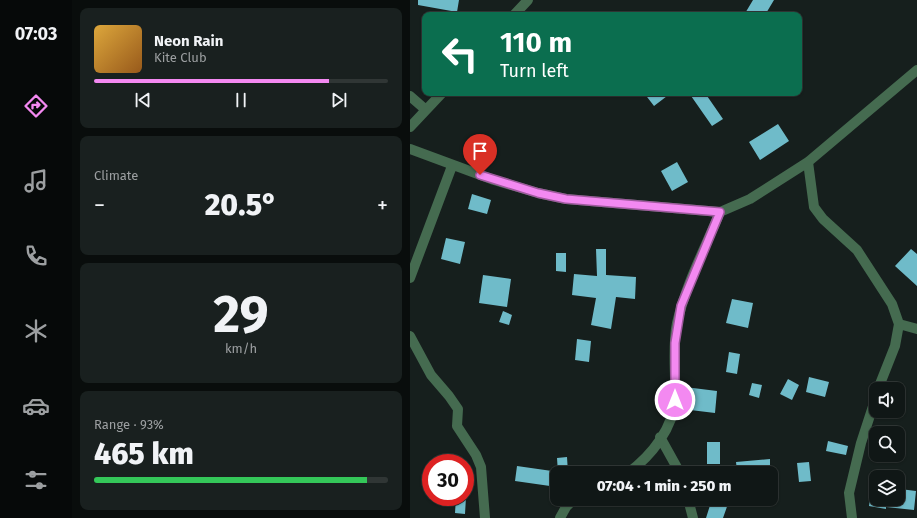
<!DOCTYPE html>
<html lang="en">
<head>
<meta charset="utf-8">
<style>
  :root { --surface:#101716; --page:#19201f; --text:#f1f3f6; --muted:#9c9fa1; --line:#303635; --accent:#f389f1 }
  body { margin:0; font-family:"Fira Sans",sans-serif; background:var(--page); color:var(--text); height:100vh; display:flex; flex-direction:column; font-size:15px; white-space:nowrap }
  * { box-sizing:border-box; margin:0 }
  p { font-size:13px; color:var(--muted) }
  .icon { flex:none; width:22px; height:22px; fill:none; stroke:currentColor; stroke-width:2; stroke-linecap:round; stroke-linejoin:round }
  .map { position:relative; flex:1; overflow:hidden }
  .panel { display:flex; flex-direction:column; gap:8px; padding:8px; background:#090d0c; width:338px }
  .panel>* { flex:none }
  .hud { position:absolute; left:12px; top:12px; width:380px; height:84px; border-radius:8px; box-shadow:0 1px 3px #0004,0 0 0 1px var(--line); background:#0b6e4f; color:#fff; overflow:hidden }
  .controls { position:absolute; left:459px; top:382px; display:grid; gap:8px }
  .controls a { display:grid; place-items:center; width:36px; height:36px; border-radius:8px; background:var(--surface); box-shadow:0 1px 3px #0004,0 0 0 1px var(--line); font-size:20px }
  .speed { position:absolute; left:12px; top:454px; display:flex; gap:8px; font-size:20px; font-weight:700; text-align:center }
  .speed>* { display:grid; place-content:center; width:52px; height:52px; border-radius:50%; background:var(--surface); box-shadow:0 1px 3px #0004,0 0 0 1px var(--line); line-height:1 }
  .speed .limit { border:6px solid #d22; background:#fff; color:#111 }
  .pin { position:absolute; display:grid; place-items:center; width:34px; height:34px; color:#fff; margin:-41px -17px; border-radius:50% 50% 50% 0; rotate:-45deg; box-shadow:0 0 4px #0007 }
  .pin .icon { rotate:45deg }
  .me { position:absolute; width:44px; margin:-22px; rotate:0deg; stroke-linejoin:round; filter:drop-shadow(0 0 3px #0008) }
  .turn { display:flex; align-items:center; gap:14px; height:84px; padding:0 12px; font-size:18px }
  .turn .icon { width:52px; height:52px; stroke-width:2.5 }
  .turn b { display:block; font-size:28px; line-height:34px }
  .big { font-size:30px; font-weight:800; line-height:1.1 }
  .panel .card { flex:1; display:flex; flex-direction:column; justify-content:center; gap:6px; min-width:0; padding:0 14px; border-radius:8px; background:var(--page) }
  .panel .dial { align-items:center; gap:0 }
  .dial b { font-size:52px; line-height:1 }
  .song { display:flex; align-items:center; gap:12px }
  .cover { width:48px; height:48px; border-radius:6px; background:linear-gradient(135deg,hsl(40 70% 55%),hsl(30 70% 35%)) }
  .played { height:4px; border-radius:2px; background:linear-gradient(90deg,var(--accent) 80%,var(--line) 80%) }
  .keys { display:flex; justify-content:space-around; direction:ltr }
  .heat { display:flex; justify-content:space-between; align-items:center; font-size:22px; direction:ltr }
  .charge { height:6px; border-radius:3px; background:linear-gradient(90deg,#34c759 93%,var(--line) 0) }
  .trip { position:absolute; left:140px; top:466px; width:228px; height:40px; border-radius:8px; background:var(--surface); box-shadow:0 1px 3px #0004,0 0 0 1px var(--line); font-weight:800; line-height:40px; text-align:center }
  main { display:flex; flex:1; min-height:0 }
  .menu { display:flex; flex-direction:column; width:72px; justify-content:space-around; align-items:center; background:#060909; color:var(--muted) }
  .menu .icon { width:28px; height:28px }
  .menu .on { color:var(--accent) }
  .menu b { font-size:18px; color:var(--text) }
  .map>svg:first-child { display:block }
</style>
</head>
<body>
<main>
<nav class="menu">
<b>07:03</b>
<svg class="icon on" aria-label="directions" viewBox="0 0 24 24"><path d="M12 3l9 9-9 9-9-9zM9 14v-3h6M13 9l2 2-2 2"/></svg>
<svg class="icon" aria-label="music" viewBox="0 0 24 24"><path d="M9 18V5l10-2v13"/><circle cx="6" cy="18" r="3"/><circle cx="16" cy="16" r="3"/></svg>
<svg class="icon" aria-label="phone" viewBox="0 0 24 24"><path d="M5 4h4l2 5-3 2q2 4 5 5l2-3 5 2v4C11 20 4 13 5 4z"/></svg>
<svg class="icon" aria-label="climate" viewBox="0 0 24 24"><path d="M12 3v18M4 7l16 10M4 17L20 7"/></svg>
<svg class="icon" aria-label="car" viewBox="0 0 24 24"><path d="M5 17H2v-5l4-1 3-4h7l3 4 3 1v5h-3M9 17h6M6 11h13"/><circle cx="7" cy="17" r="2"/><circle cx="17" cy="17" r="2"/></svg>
<svg class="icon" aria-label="filters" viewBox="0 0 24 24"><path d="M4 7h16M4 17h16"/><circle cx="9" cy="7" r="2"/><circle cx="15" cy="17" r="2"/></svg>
</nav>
<section class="panel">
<div class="card">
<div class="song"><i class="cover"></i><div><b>Neon Rain</b><p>Kite Club</p></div></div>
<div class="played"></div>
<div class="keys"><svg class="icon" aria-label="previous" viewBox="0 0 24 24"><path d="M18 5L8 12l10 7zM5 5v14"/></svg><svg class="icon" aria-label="pause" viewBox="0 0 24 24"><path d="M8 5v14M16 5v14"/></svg><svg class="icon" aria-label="next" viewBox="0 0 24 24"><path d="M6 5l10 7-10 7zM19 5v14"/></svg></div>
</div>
<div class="card"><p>Climate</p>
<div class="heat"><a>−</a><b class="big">20.5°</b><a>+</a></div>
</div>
<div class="card dial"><b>29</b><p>km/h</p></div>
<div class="card"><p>Range · 93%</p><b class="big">465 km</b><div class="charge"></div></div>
</section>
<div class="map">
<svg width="507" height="518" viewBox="0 0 507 518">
  <rect width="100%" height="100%" fill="#161f1d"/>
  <!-- building -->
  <path fill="#6fbbc9" d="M8 0H49L47 12 8 5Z
    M343 0H364L355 15H334Z
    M234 93H261L244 106Z
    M279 93H295L313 119 302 126Z
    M368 124 379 141 350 160 339 142Z
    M267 162 278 182 262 191 251 171Z
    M62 194 81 200 77 214 58 209Z
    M36 238 55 242 50 264 31 259Z
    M186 249H196V275L226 277 225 299 206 297 201 329 181 325 186 298 162 295 164 274 187 276Z
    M501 249 507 254V286L485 266Z
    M146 253H156V272L146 271Z
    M73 275 101 279 97 307 69 303Z
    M322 299 343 303 338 328 316 323Z
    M93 311 102 315 99 325 89 322Z
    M167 339 181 341 179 362 165 360Z
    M319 352 330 354 327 374 316 372Z
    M399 377 419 382 415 397 396 392Z
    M378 379 389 385 382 400 370 394Z
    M342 383 352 385 349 398 339 395Z
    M275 387 307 391 305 413 272 409Z
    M418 441 438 446 436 455 416 451Z
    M297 442H310V464H297Z
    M157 457 158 473H148L147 458Z
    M360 459V469L327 471 326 462Z
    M399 462 401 481 389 482 387 463Z
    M107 466 142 471 140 486 105 481Z
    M490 489 506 491 504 510 476 507V509L459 506 460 499H489Z
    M46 497H56L55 514 45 513Z
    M302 499 319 501 313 518H296Z"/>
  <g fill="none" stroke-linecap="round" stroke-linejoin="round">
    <!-- minor -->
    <path stroke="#456b50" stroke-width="10" d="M104 15 118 0
      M0 96 16 110
      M0 127 32 93
      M0 149 84 180 128 193 156 199 310 212 340 199 398 162 507 70
      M398 162 404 207 413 219 447 250 482 304 489 324 485 346 468 389
      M0 278 42 166
      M489 324 507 329
      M0 336 21 375 39 396 48 409 47 426 66 455 71 467 75 518
      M250 437 270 473
      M218 473C241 456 264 428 265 398 266 373 262 347 267 323 276 284 295 248 310 212
      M278 499 283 518
      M150 518 156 507 164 499
      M442 518 439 493 451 443 466 397"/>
  </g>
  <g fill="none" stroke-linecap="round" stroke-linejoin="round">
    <defs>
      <path id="route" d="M70 175 128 193 156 199 310 212 271 306 265 343V400"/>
    </defs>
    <!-- route casing -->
    <use href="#route" stroke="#9e599d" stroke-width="10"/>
    <!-- route -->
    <use href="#route" stroke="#f389f1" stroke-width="7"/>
  </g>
</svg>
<div class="controls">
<a><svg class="icon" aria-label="sound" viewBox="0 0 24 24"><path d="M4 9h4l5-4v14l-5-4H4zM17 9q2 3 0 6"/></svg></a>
<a><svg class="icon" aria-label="search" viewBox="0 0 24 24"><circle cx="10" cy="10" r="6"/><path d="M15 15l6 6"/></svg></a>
<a><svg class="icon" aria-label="layers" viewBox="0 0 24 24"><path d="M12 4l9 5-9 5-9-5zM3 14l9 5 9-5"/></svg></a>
</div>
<div class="speed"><div class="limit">30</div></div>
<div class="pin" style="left:70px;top:175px;background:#d93025"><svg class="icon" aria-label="arrive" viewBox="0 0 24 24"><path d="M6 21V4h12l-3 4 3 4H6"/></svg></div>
<svg class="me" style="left:265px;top:400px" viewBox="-20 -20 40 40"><circle r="17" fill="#f389f1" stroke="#fff" stroke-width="3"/><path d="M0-11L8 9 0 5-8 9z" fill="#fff"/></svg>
<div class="trip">07:04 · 1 min · 250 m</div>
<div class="hud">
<div class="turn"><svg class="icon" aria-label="left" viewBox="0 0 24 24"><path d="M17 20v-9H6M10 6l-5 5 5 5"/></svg><div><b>110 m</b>Turn left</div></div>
</div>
</div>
</main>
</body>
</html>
